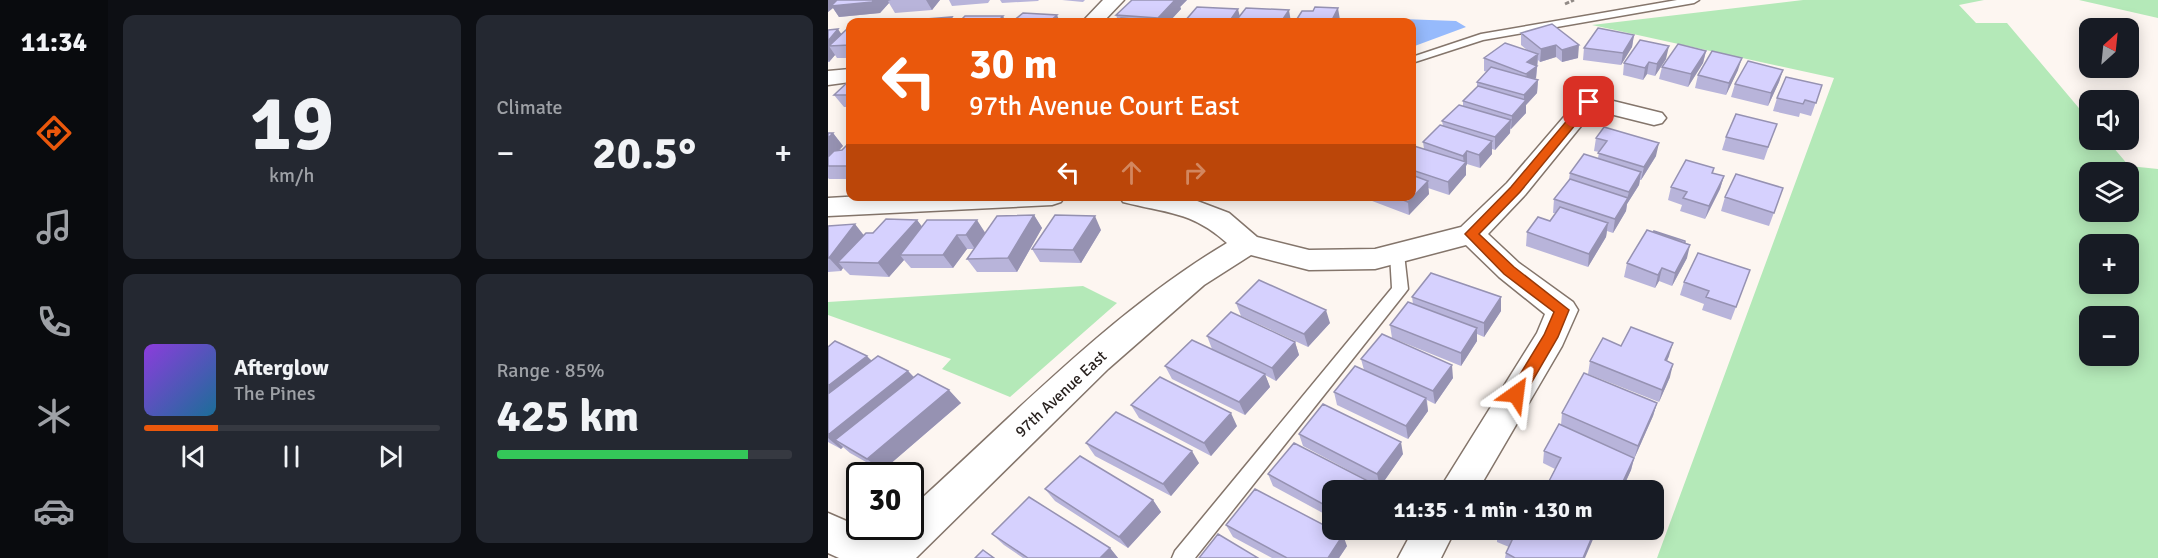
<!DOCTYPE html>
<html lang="en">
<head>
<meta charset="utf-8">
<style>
  :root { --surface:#171b24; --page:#242831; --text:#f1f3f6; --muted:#9ea1a6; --line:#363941; --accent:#ea580c }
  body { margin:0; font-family:Signika,sans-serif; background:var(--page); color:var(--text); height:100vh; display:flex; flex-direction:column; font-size:22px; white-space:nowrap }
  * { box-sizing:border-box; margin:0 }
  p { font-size:20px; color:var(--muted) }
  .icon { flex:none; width:33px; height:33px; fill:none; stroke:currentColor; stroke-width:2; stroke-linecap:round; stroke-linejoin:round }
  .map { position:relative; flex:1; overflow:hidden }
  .panel { display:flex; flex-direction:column; gap:15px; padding:15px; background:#0d0f14; width:720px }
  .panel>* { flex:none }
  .guide { position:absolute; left:18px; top:18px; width:570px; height:183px; border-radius:12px; box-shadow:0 3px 15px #0003; background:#ea580c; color:#fff; overflow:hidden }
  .needle { width:39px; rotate:27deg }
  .tools { position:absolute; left:1251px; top:18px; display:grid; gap:12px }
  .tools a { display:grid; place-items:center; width:60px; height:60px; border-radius:12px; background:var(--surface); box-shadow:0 3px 15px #0003; font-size:30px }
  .speed { position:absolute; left:18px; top:462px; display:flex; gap:12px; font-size:30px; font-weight:700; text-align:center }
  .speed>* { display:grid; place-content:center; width:78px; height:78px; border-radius:50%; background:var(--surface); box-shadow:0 3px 15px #0003; line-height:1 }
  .speed .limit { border:3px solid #111; border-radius:9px; background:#fff; color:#111 }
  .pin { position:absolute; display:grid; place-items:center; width:51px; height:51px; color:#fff; margin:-26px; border-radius:12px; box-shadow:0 3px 9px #0006 }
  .me { position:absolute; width:66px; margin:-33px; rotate:31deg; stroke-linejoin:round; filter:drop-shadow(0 0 4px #0008) }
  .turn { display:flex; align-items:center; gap:21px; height:126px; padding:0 24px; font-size:27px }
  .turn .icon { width:78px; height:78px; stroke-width:2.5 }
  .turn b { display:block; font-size:42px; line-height:51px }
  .lanes { display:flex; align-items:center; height:57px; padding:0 24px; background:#0003; justify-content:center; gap:30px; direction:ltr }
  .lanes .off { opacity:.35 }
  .big { font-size:45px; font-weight:800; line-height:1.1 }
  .panel .card { flex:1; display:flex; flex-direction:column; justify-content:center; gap:9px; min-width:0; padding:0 21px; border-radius:12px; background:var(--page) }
  .panel .dial { align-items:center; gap:0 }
  .dial b { font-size:78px; line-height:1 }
  .song { display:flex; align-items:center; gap:18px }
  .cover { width:72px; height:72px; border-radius:9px; background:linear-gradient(135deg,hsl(270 70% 55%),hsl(200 70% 35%)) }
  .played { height:6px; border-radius:3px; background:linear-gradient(90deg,var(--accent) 25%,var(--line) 25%) }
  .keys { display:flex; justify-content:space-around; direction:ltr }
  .heat { display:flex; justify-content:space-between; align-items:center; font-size:33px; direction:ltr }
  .charge { height:9px; border-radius:4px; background:linear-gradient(90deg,#34c759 85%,var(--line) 0) }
  .panel .tiles { flex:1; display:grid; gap:15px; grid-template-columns:repeat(2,1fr) }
  .trip { position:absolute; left:494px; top:480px; width:342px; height:60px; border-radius:12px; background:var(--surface); box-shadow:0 3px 15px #0003; font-weight:800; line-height:60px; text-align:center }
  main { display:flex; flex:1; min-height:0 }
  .tabs { display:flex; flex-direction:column; width:108px; justify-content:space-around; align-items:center; background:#090b0e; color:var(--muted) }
  .tabs .icon { width:42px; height:42px }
  .tabs .active { color:var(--accent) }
  .tabs b { font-size:27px; color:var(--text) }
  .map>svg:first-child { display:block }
</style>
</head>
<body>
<main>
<nav class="tabs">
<b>11:34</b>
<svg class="icon active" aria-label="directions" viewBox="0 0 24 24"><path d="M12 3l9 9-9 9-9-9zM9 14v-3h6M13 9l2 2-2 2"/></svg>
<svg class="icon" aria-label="music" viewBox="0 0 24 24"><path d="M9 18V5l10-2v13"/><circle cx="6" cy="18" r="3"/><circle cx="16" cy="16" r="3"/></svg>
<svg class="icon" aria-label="phone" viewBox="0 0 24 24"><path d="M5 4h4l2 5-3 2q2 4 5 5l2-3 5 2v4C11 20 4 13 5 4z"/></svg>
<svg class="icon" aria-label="climate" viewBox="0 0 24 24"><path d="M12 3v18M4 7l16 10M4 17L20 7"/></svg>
<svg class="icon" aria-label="car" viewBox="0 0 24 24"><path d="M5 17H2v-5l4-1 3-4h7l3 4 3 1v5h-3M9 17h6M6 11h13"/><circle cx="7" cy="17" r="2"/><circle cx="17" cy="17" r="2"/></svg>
</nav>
<section class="panel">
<div class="tiles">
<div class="card dial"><b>19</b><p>km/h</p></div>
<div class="card"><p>Climate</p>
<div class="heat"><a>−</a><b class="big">20.5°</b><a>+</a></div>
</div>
<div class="card">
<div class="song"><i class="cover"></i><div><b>Afterglow</b><p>The Pines</p></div></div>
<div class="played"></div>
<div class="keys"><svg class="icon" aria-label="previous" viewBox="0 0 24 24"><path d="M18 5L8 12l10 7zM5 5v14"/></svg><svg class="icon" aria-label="pause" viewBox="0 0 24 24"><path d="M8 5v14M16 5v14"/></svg><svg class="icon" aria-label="next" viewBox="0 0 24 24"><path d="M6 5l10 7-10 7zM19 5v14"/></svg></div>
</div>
<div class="card"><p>Range · 85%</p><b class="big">425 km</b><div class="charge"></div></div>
</div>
</section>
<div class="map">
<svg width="1330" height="558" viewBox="0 0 1330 558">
  <rect width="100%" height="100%" fill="#fdf6f1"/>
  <!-- green -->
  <path fill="#b4e9b8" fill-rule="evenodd" d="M975 0H1156L1131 5 1148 23H1179L1261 120 1262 140H1279L1301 166 1330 169V558H829L1006 78 764 25ZM1262 172H1300V212H1262ZM1262 244H1300V284H1262ZM1262 316H1300V356H1262Z
    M1251 0H1330V18Z
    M255 286 289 303 182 397 114 369 123 359 0 315V302Z"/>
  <!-- water -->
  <path fill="#96bafc" d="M548 18 628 21 638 27 584 47V22H539Z"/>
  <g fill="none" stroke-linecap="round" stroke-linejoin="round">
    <defs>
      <path id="lane" d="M849 0H871L866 3 655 40 584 63V57L653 34Z
        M569 249 576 254 580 289 577 293 367 558H344L347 551 564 288 562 254Z"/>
      <path id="street" d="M275 0H296L275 22H254Z
        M22 69V82L0 85V71Z
        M761 95 834 113 838 118 834 123 826 125 766 110 697 195 660 234 691 263 745 302 750 310 734 346 650 490H611L709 333 717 314 671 277 638 245 547 269 481 270 423 255 376 285 280 369 88 558H11L0 553V513L53 536 64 526H82V509C183 418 283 312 399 243 364 211 337 213 295 202L291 196 364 199 401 213 429 237 481 250 547 249 633 227 679 183 753 97Z
        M34 196H237L233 202 224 205 0 216V198Z
        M585 530H627L613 558H570Z"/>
    </defs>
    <!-- lane casing -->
    <use href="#lane" stroke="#84756b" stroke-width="3"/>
    <!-- street casing -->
    <use href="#street" stroke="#84756b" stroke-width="3"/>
    <!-- path -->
    <path stroke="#918a86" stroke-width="3" stroke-dasharray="4.5 2" stroke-linecap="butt" d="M737 4 746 0"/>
    <!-- lane -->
    <use href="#lane" fill="#fff" fill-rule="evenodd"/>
    <!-- street -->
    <use href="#street" fill="#fff" fill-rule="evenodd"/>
  </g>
  <!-- wall -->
  <path fill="#b8b4da" d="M0 0H112L104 10 67 13 61 3 52 13 11 17 5 8 0 12Z
    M121 0H162L160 3 124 6Z
    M172 0H211L210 1 174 3Z
    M234 0H257L255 2Z
    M304 0H359L352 7 353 9 341 22H288L290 21 288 15Z
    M724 24 750 58 734 62 728 57 712 62 710 60 708 78 707 79 710 80 709 93 698 105V113L683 129H682V133L667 150 664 149V154L652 168 639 164 638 166V175L621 195 600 188 601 194 581 215 531 196H584V149H596L595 142 615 126 614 121 635 106V101L649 88V82L659 72 656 71V58L699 50 693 45V33Z
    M0 30 14 34 22 45V58H9L7 55 1 62H0Z
    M806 35 804 47 793 65 755 60 756 48Z
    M878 51 875 63 860 87 831 79 834 67Z
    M838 59 827 76 819 74 815 80 795 75 796 63Z
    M910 70 898 95 867 88 870 75Z
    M955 70 951 82 940 106 903 97 907 84Z
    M22 80V107H16L6 95Z
    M994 85 983 116 972 113 971 117 945 111 949 98Z
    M0 133H5L15 146 11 150H14L22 142V179H1L0 178Z
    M898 137H944L936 160 894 150Z
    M768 138 828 156 813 180H812L811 185 799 204 798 211 785 233 779 231 778 237 760 267 698 246 699 232 722 221 728 213H725L726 199 741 179 742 173 770 158 771 152 766 151Z
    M886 168 885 173 896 176 892 189 877 219 852 211 854 205 840 200 843 187Z
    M955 188 941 226 893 211 897 197Z
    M206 215 214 228 189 272H149L139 259 146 249H139L125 268H83L76 260 61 277 22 275 15 268 13 271 0 272V226L36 235 89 220 94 227 157 233Z
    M273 230 253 263 212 262 204 249Z
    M857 243 859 258 844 286 831 281 827 288 796 277 799 263Z
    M922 270 903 320 874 310 876 304 852 295 856 282Z
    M584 297 673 311 656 337 649 334V341L633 366 564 338 562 325 585 304Z
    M408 303 502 323 480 347 413 316Z
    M379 336 467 342 471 355 448 381 437 375 442 387 417 415 344 379 337 366 384 349Z
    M793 346 841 356 839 361 842 377 831 402 760 374 762 361Z
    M0 347 80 371 86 377 133 403 54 471 22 453 15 447 13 449 0 442Z
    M533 359 625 378 607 404 599 400 600 411 580 439 509 405 506 392 536 370Z
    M829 403 825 416 806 459 803 470 794 490H718L719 485 727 469 715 463 716 451 733 425 734 413Z
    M303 405 409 426 383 456 311 418Z
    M471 434 575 454 552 487 475 446Z
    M258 443 371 463 343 496 267 456Z
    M440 474 542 482 544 490H504V518L445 486Z
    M217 489 325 500 333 512 300 548 227 501Z
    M398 525 519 546 511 558H444L405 537Z
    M669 530 757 558H677L678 553 681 547 669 542Z
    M164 534 282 548 290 558H195L176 545Z"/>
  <!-- shaded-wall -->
  <path fill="#9692b2" d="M0 0H63L60 1 61 3 52 13 11 17 5 8 0 12Z
    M98 0H112L104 10Z
    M347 0H350L353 9 341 22H331L330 18Z
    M350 0H359L352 7Z
    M510 8 512 20 511 22H503Z
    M410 9 413 21V22H401Z
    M461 10 463 22H453Z
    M229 15 232 22H221Z
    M175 16 178 22H169Z
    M124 17 127 22H120Z
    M10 29 18 41 1 46 7 55 1 62 0 60V41Z
    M806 35 804 47 793 65 795 53Z
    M728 45V57L712 62 713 49Z
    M751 45 750 58 734 62V50Z
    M841 46 838 59 827 76 829 64Z
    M878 51 875 63 860 87 863 74Z
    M710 54 708 78 698 86 699 62Z
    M914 58 910 70 898 95 901 83Z
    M821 62 819 74 815 80 817 68Z
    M955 70 951 82 940 106 943 93Z
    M710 80 709 93 698 105V113L683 129 684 116 696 102V95Z
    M683 120 682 133 667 150V137Z
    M5 133 15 146 0 162V138Z
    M664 141V154L652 168 651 155Z
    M831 143 828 156 813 180 816 167Z
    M639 151V164L638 166V175L621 195 620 182 636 165 635 156Z
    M813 172 811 185 799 204 798 211 785 233 787 219 799 199 801 192Z
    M896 176 892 189 877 219 881 206Z
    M600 181 601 194 581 215 580 202Z
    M206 215 214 228 189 272 180 258Z
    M267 216 273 230 253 263 245 250Z
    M89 220 99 233 72 255 76 260 61 277 50 263Z
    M149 220 158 234 147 249 138 235Z
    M780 223 778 237 760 267 761 254Z
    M27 224 38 238 10 262 15 268 13 271 1 258Z
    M129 235 139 249 125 268 115 255Z
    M862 245 859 258 844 286 847 273Z
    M834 268 831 281 827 288 830 275Z
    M673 297V311L656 337V323Z
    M498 310 502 323 480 347 476 334Z
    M649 328V341L633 366V353Z
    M467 342 471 355 448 381 444 368Z
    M845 343 841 356 833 373 837 360Z
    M39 356 52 369 0 410V386Z
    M845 364 842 377 831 402 834 390Z
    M624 365 625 378 607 404 605 391Z
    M80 371 92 384 7 440 15 447 13 449 0 438V435Z
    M437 374 442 387 417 415 411 402Z
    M121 390 133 403 54 471 39 459Z
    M598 398 600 411 580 439 578 426Z
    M829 403 825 416 806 459 810 446Z
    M403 413 409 426 383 456 376 443Z
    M573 442 575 454 552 487 549 474Z
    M364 451 371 463 343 496 335 484Z
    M806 458 803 470 794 490H791Z
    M542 482 544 490H537Z
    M325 500 333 512 300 548 291 537Z
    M767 530H769L757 558H755Z
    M515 535 519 546 511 558H500Z
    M282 548 290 558H272Z"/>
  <!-- building -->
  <path fill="#d6d1fe" stroke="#9692b2" stroke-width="1.5" d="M9 0H46L44 2 3 6Z
    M304 0H347L330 18 288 15Z
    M369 7 410 9 401 22H356Z
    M487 7 510 8 503 22H467L474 11H485Z
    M418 8 461 10 453 22H407Z
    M195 13 229 15 221 22H184Z
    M137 16H175L169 22H131Z
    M124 17 120 22H74V21Z
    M293 18 328 21 327 22H288Z
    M724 24 751 45 734 50 728 45 713 49 693 33Z
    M20 28H22V45L1 46Z
    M770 28 806 35 795 53 756 48Z
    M10 29 0 41V30Z
    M812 40 841 46 829 64 821 62 817 68 796 63Z
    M677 43 710 54 699 62 709 66 698 74 656 58Z
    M850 44 878 51 863 74 834 67Z
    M884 51 914 58 901 83 870 75Z
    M920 61 955 70 943 93 907 84Z
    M663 67 710 80 696 95 649 82Z
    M958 77 994 85 988 103 977 100 975 104 949 98Z
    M22 80V95H6Z
    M650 86 698 100 684 116 635 101Z
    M631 105 683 120 667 137 614 121Z
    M908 114 949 124 940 147 898 137Z
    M612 125 664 141 651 155 639 151 635 156 595 142Z
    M776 127 831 143 816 167 770 153 779 141 768 138Z
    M0 133H5L0 138Z
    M22 142V166H0V157L6 151 14 150Z
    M586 146 638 162 620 182 584 170V149Z
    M756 154 813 172 801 192 742 173Z
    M858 160 886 168 884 173 896 176 881 206 855 198 859 192 843 187Z
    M908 174 955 188 946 213 897 197Z
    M584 175 600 181 580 202 566 196H584Z
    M742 179 800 198 787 219 726 199Z
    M732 207 780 223 761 254 699 232 710 217 722 221Z
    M206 215 180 258 139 259 169 216Z
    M227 215 267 216 245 250 204 249Z
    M58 219 89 220 50 263 10 262 38 233H45Z
    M99 220H149L138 235H129L115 255H72Z
    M27 224 1 258H0V226Z
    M819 230 862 245 847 273 834 268 830 275 799 263Z
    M826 231 857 241V243L826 232Z
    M870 253 922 270 908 307 878 297 881 291 856 282Z
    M603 273 673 297 656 323 584 297Z
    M431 280 498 310 476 334 408 303Z
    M580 302 649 328 633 353 562 325Z
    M403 312 467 342 444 368 379 336Z
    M803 327 845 343 837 360 845 364 834 390 762 361 775 338 793 346Z
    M554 334 624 365 605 391 533 359Z
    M364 340 437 374 411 402 337 366Z
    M7 341 39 356 0 386V347Z
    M50 356 80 371 0 435V394Z
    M527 366 598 398 578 426 506 392Z
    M756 373 829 403 810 446 734 413Z
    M90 374 121 390 39 459 7 440Z
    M332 377 403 413 376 443 303 405Z
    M495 404 573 442 549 474 471 434Z
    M288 412 364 451 335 484 258 443Z
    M731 424 806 458 791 490H731L719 485 733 458 716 451Z
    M466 443 542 482 537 490H504V509L440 474Z
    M252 456 325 500 291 537 217 489Z
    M694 484 709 490H690Z
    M427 489 515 535 500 558H459L398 525Z
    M201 497 282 548 272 558H200L164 534Z
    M669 530H767L755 558H687L678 553 685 538Z
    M390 534 430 558H371Z
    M155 550 166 558H147Z"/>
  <!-- route -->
  <path fill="#ea580c" stroke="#983908" stroke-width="1.5" d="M757 99 766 102 692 192 651 234 686 267 741 310 730 337 694 399 688 401 680 394 716 335 726 312 676 274 637 234 683 187Z"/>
  <g text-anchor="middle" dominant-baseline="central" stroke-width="4.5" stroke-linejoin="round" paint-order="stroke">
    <!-- street labels -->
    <g font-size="16" fill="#28211e" stroke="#fff">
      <text transform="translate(233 394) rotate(-43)">97th Avenue East</text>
    </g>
  </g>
</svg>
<div class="tools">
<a><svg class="needle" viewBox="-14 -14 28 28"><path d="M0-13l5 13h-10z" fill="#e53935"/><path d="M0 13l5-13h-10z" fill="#9ea1a6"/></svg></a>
<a><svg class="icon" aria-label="sound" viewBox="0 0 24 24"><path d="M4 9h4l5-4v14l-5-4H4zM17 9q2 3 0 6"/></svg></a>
<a><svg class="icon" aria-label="layers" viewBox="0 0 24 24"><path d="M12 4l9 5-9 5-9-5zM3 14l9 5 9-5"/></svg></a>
<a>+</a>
<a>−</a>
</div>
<div class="speed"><div class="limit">30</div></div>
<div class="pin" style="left:761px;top:102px;background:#d93025"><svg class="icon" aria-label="arrive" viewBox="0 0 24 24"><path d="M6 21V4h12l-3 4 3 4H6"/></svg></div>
<svg class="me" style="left:688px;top:394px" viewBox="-20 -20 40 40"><path d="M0-17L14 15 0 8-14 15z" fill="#ea580c" stroke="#fff" stroke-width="4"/></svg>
<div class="trip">11:35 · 1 min · 130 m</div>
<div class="guide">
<div class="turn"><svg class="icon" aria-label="left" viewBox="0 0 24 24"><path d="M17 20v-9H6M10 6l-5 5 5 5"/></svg><div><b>30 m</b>97th Avenue Court East</div></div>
<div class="lanes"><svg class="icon" aria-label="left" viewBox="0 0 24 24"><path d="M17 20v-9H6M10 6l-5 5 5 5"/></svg><svg class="icon off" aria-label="ahead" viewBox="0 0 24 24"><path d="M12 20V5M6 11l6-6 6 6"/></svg><svg class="icon off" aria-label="right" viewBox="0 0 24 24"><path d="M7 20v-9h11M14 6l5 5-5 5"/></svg></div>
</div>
</div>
</main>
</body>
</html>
